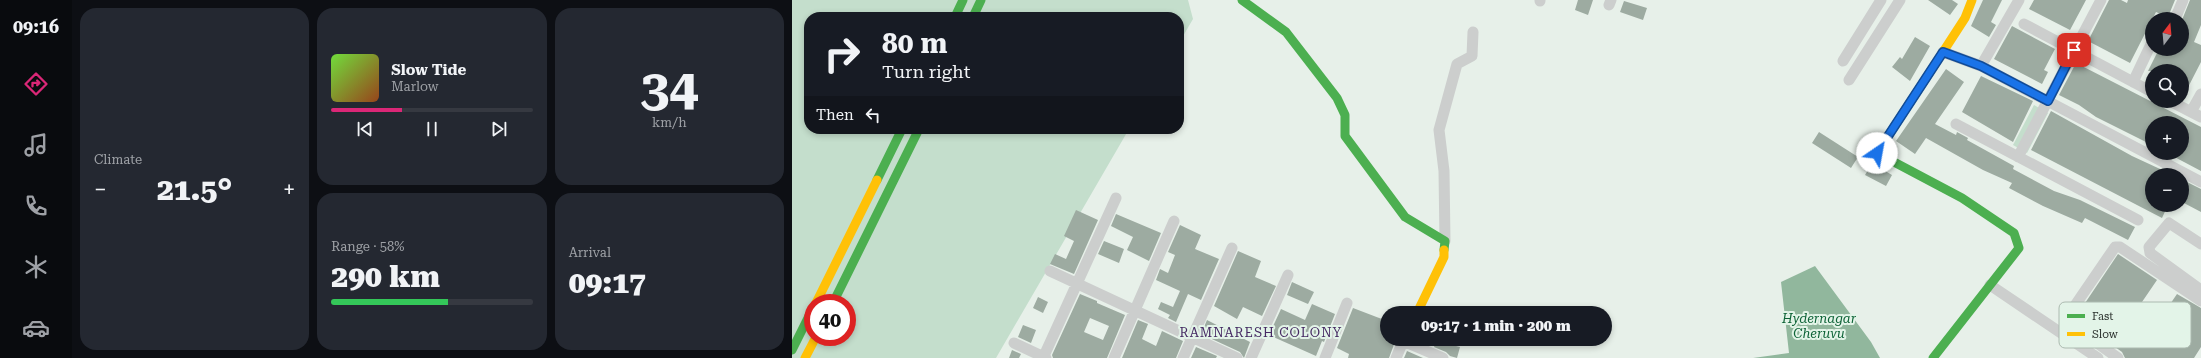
<!DOCTYPE html>
<html lang="en">
<head>
<meta charset="utf-8">
<style>
  :root { --surface:#171b24; --page:#242831; --text:#f1f3f6; --muted:#9ea1a6; --line:#363941; --accent:#db2777 }
  body { margin:0; font-family:"Roboto Serif",serif; background:var(--page); color:var(--text); height:100vh; display:flex; flex-direction:column; font-size:15px; white-space:nowrap }
  * { box-sizing:border-box; margin:0 }
  p { font-size:13px; color:var(--muted) }
  .icon { flex:none; width:22px; height:22px; fill:none; stroke:currentColor; stroke-width:2; stroke-linecap:round; stroke-linejoin:round }
  .map { position:relative; flex:1; overflow:hidden }
  .sheet { display:flex; flex-direction:column; gap:8px; padding:8px; background:#0d0f14; width:720px }
  .sheet>* { flex:none }
  .guide { position:absolute; left:12px; top:12px; width:380px; height:122px; border-radius:16px; box-shadow:0 2px 6px #0003; background:#171b24; color:var(--text); overflow:hidden }
  .needle { width:26px; rotate:16deg }
  .buttons { position:absolute; left:1353px; top:12px; display:grid; gap:8px }
  .buttons a { display:grid; place-items:center; width:44px; height:44px; border-radius:50%; background:var(--surface); box-shadow:0 2px 6px #0003; font-size:20px }
  .speed { position:absolute; left:12px; top:294px; display:flex; gap:8px; font-size:20px; font-weight:700; text-align:center }
  .speed>* { display:grid; place-content:center; width:52px; height:52px; border-radius:50%; background:var(--surface); box-shadow:0 2px 6px #0003; line-height:1 }
  .speed .limit { border:6px solid #d22; background:#fff; color:#111 }
  .pin { position:absolute; display:grid; place-items:center; width:34px; height:34px; color:#fff; margin:-17px; border-radius:8px; box-shadow:0 2px 6px #0006 }
  .me { position:absolute; width:44px; margin:-22px; rotate:33deg; stroke-linejoin:round; filter:drop-shadow(0 0 3px #0008) }
  .turn { display:flex; align-items:center; gap:14px; height:84px; padding:0 12px; font-size:18px }
  .turn .icon { width:52px; height:52px; stroke-width:2.5 }
  .turn b { display:block; font-size:28px; line-height:34px }
  .then { display:flex; align-items:center; height:38px; padding:0 12px; background:#0003; gap:8px; font-size:15px }
  .big { font-size:30px; font-weight:800; line-height:1.1 }
  .sheet .widget { flex:1; display:flex; flex-direction:column; justify-content:center; gap:6px; min-width:0; padding:0 14px; border-radius:16px; background:var(--page) }
  .sheet .dial { align-items:center; gap:0 }
  .dial b { font-size:52px; line-height:1 }
  .song { display:flex; align-items:center; gap:12px }
  .cover { width:48px; height:48px; border-radius:6px; background:linear-gradient(135deg,hsl(100 70% 55%),hsl(20 70% 35%)) }
  .played { height:4px; border-radius:2px; background:linear-gradient(90deg,var(--accent) 35%,var(--line) 35%) }
  .keys { display:flex; justify-content:space-around; direction:ltr }
  .heat { display:flex; justify-content:space-between; align-items:center; font-size:22px; direction:ltr }
  .charge { height:6px; border-radius:3px; background:linear-gradient(90deg,#34c759 58%,var(--line) 0) }
  .sheet .tiles { flex:1; display:grid; gap:8px; grid-template-columns:repeat(3,1fr) }
  .widget:first-child { grid-row:span 2 }
  .trip { position:absolute; left:588px; top:306px; width:232px; height:40px; border-radius:20px; background:var(--surface); box-shadow:0 2px 6px #0003; font-weight:800; line-height:40px; text-align:center }
  main { display:flex; flex:1; min-height:0 }
  .dock { display:flex; flex-direction:column; width:72px; justify-content:space-around; align-items:center; background:#090b0e; color:var(--muted) }
  .dock .icon { width:28px; height:28px }
  .dock .current { color:var(--accent) }
  .dock b { font-size:18px; color:var(--text) }
  .map>svg:first-child { display:block }
</style>
</head>
<body>
<main>
<nav class="dock">
<b>09:16</b>
<svg class="icon current" aria-label="directions" viewBox="0 0 24 24"><path d="M12 3l9 9-9 9-9-9zM9 14v-3h6M13 9l2 2-2 2"/></svg>
<svg class="icon" aria-label="music" viewBox="0 0 24 24"><path d="M9 18V5l10-2v13"/><circle cx="6" cy="18" r="3"/><circle cx="16" cy="16" r="3"/></svg>
<svg class="icon" aria-label="phone" viewBox="0 0 24 24"><path d="M5 4h4l2 5-3 2q2 4 5 5l2-3 5 2v4C11 20 4 13 5 4z"/></svg>
<svg class="icon" aria-label="climate" viewBox="0 0 24 24"><path d="M12 3v18M4 7l16 10M4 17L20 7"/></svg>
<svg class="icon" aria-label="car" viewBox="0 0 24 24"><path d="M5 17H2v-5l4-1 3-4h7l3 4 3 1v5h-3M9 17h6M6 11h13"/><circle cx="7" cy="17" r="2"/><circle cx="17" cy="17" r="2"/></svg>
</nav>
<section class="sheet">
<div class="tiles">
<div class="widget"><p>Climate</p>
<div class="heat"><a>−</a><b class="big">21.5°</b><a>+</a></div>
</div>
<div class="widget">
<div class="song"><i class="cover"></i><div><b>Slow Tide</b><p>Marlow</p></div></div>
<div class="played"></div>
<div class="keys"><svg class="icon" aria-label="previous" viewBox="0 0 24 24"><path d="M18 5L8 12l10 7zM5 5v14"/></svg><svg class="icon" aria-label="pause" viewBox="0 0 24 24"><path d="M8 5v14M16 5v14"/></svg><svg class="icon" aria-label="next" viewBox="0 0 24 24"><path d="M6 5l10 7-10 7zM19 5v14"/></svg></div>
</div>
<div class="widget dial"><b>34</b><p>km/h</p></div>
<div class="widget"><p>Range · 58%</p><b class="big">290 km</b><div class="charge"></div></div>
<div class="widget"><p>Arrival</p><b class="big">09:17</b></div>
</div>
</section>
<div class="map">
<svg width="1409" height="358" viewBox="0 0 1409 358">
  <rect width="100%" height="100%" fill="#e7f0e9"/>
  <!-- green -->
  <path fill="#c4decc" fill-rule="evenodd" d="M0 0H396L401 19 387 43V17H17V129H337L204 358H0ZM21 303H55V337H21Z
    M1242 105 1256 113 1235 153 1221 145Z"/>
  <!-- water -->
  <path fill="#91b79d" d="M1023 266 1079 342 1088 358H961L997 353 989 282Z"/>
  <!-- building -->
  <path fill="#9daba1" fill-rule="evenodd" d="M786 0H801L796 15 783 10Z
    M1136 0H1160L1166 4 1158 15Z
    M1191 0H1210L1199 22 1204 25 1197 37 1179 26Z
    M1242 0H1294L1278 30 1237 9Z
    M1317 0H1329L1335 3 1336 0H1383L1376 17 1364 12 1338 63 1296 41Z
    M1398 0H1409V25L1402 42 1409 45V62L1390 99V71H1356L1367 49H1390V20Z
    M832 1 855 8 851 20 828 12Z
    M1220 26 1263 49 1252 70 1256 72 1250 84 1202 59Z
    M1123 37 1138 46 1118 81 1100 67 1108 57 1110 59Z
    M1284 63 1409 127V171L1375 153H1390V123H1360V145L1304 117 1287 105 1267 95Z
    M1154 69 1172 82 1143 124 1164 135 1165 132 1176 138 1175 140 1222 166 1221 169 1262 191 1288 200 1343 227 1336 240 1293 218 1290 223 1251 206 1217 188 1220 183 1191 170 1134 138 1123 154 1104 141Z
    M1189 76 1241 101 1221 142 1170 112Z
    M1259 111 1340 156 1381 175H1360V205H1376L1370 218 1239 150Z
    M1027 132 1066 157 1059 168 1020 143Z
    M1080 163 1100 175 1094 186 1073 175Z
    M1393 181 1409 189V212L1390 202V187Z
    M284 210 306 220 282 274 258 264 263 254 274 259 282 241 272 236Z
    M324 214 369 233 357 261 335 250 341 237 319 226Z
    M388 225 409 235 403 249 427 259 409 300 396 294 384 322 376 318 378 315 366 309 369 302 381 307 388 291 364 280 368 269 376 273 383 255 376 252Z
    M312 241 332 249 327 263 306 254Z
    M446 251 469 261 463 277 484 286 470 316 451 307 445 319 422 306Z
    M1326 254 1365 280 1337 321 1357 335 1385 294 1409 308V347L1402 358H1333L1330 352 1283 318Z
    M500 282 522 292 516 304 495 295Z
    M288 294 305 301V303L333 315 315 358H261L260 355ZM298 318 317 326 311 340 292 332Z
    M246 297 256 302 251 313 241 308Z
    M520 304 543 314 532 342 530 341 524 356 477 335 489 309 513 320Z
    M561 308 595 321V339H604L597 358H556L557 354 545 348Z
    M346 320 356 324 350 339 364 346 370 331 391 341 384 358H330Z
    M415 320 458 342 452 358 448 352 409 334Z
    M231 325 244 330 239 343 226 337Z
    M645 339H662L660 345 668 347 665 358 658 356 654 352 642 347Z
    M404 347 425 356 424 358H399Z
    M220 350 229 354 227 358H217Z
    M615 351 631 358H612Z"/>
  <g fill="none" stroke-linecap="round" stroke-linejoin="round">
    <!-- street -->
    <path stroke="#cccecd" stroke-width="11" d="M748 1V0
      M817 5 819 0
      M1383 19 1391 0
      M1232 24 1360 92
      M1151 52 1189 66 1409 182
      M1051 61 1089 0
      M1189 66 1227 0
      M1057 80 1108 0
      M1341 82 1360 42
      M1378 101 1409 117
      M1399 112 1409 94
      M1164 124 1346 220
      M1226 157 1309 0
      M653 241 652 171 647 130 665 64 680 56 681 32
      M1409 244 1377 223 1357 247 1358 253 1409 290
      M258 271 445 358
      M1198 285 1306 358
      M611 341 651 358
      M222 343 254 358
      M251 358 324 198
      M322 358 382 221
      M391 358 440 248
      M459 358 496 275
      M533 358 555 303
      M604 358 612 339
      M1326 358 1273 320 1323 247H1328L1409 301"/>
    <!-- fast -->
    <path stroke="#4caf50" stroke-width="9" d="M450 0 494 32 545 98 553 115V136L613 217 653 241 652 250
      M163 17 171 0
      M181 17 189 0
      M1138 72 1085 153 1170 198 1222 233 1227 248 1141 358
      M85 180 110 129
      M41 303 127 129
      M0 350 21 308"/>
    <!-- slow -->
    <path stroke="#ffc107" stroke-width="9" d="M1138 72 1173 18 1180 0
      M24 303 85 180
      M625 313 652 257V250
      M13 358 24 337"/>
  </g>
  <g fill="none" stroke-linecap="round" stroke-linejoin="round">
    <defs>
      <path id="route" d="M1085 153 1151 52 1189 66 1256 101 1282 50"/>
    </defs>
    <!-- route casing -->
    <use href="#route" stroke="#114b97" stroke-width="10"/>
    <!-- route -->
    <use href="#route" stroke="#1a73e8" stroke-width="7"/>
  </g>
  <g text-anchor="middle" dominant-baseline="central" stroke-width="4" stroke-linejoin="round" paint-order="stroke">
    <!-- water labels -->
    <g font-size="13" font-style="italic" fill="#0e6337" stroke="#e3f4e8">
      <text x="1027" y="318">Hydernagar<tspan x="1027" dy="15">Cheruvu</tspan></text>
    </g>
    <!-- neighbourhood labels -->
    <g font-size="13" letter-spacing="1" fill="#462a63" stroke="#e3f4e8">
      <text x="469" y="332">RAMNARESH COLONY</text>
    </g>
  </g>
  <!-- legend -->
  <rect x="1267" y="302" width="132" height="46" rx="6" fill="#e3f4e8" stroke="#acbab0" stroke-width="1"/>
  <rect x="1275" y="314" width="18" height="4" fill="#4caf50"/>
  <rect x="1275" y="332" width="18" height="4" fill="#ffc107"/>
  <g font-size="11" fill="#2b312d">
    <text x="1300" y="320">Fast</text>
    <text x="1300" y="338">Slow</text>
  </g>
</svg>
<div class="buttons">
<a><svg class="needle" viewBox="-14 -14 28 28"><path d="M0-13l5 13h-10z" fill="#e53935"/><path d="M0 13l5-13h-10z" fill="#9ea1a6"/></svg></a>
<a><svg class="icon" aria-label="search" viewBox="0 0 24 24"><circle cx="10" cy="10" r="6"/><path d="M15 15l6 6"/></svg></a>
<a>+</a>
<a>−</a>
</div>
<div class="speed"><div class="limit">40</div></div>
<div class="pin" style="left:1282px;top:50px;background:#d93025"><svg class="icon" aria-label="arrive" viewBox="0 0 24 24"><path d="M6 21V4h12l-3 4 3 4H6"/></svg></div>
<svg class="me" style="left:1085px;top:153px" viewBox="-20 -20 40 40"><circle r="19" fill="#fff"/><path d="M0-13L10 11 0 6-10 11z" fill="#1a73e8"/></svg>
<div class="trip">09:17 · 1 min · 200 m</div>
<div class="guide">
<div class="turn"><svg class="icon" aria-label="right" viewBox="0 0 24 24"><path d="M7 20v-9h11M14 6l5 5-5 5"/></svg><div><b>80 m</b>Turn right</div></div>
<div class="then">Then<svg class="icon" aria-label="left" viewBox="0 0 24 24"><path d="M17 20v-9H6M10 6l-5 5 5 5"/></svg></div>
</div>
</div>
</main>
</body>
</html>
